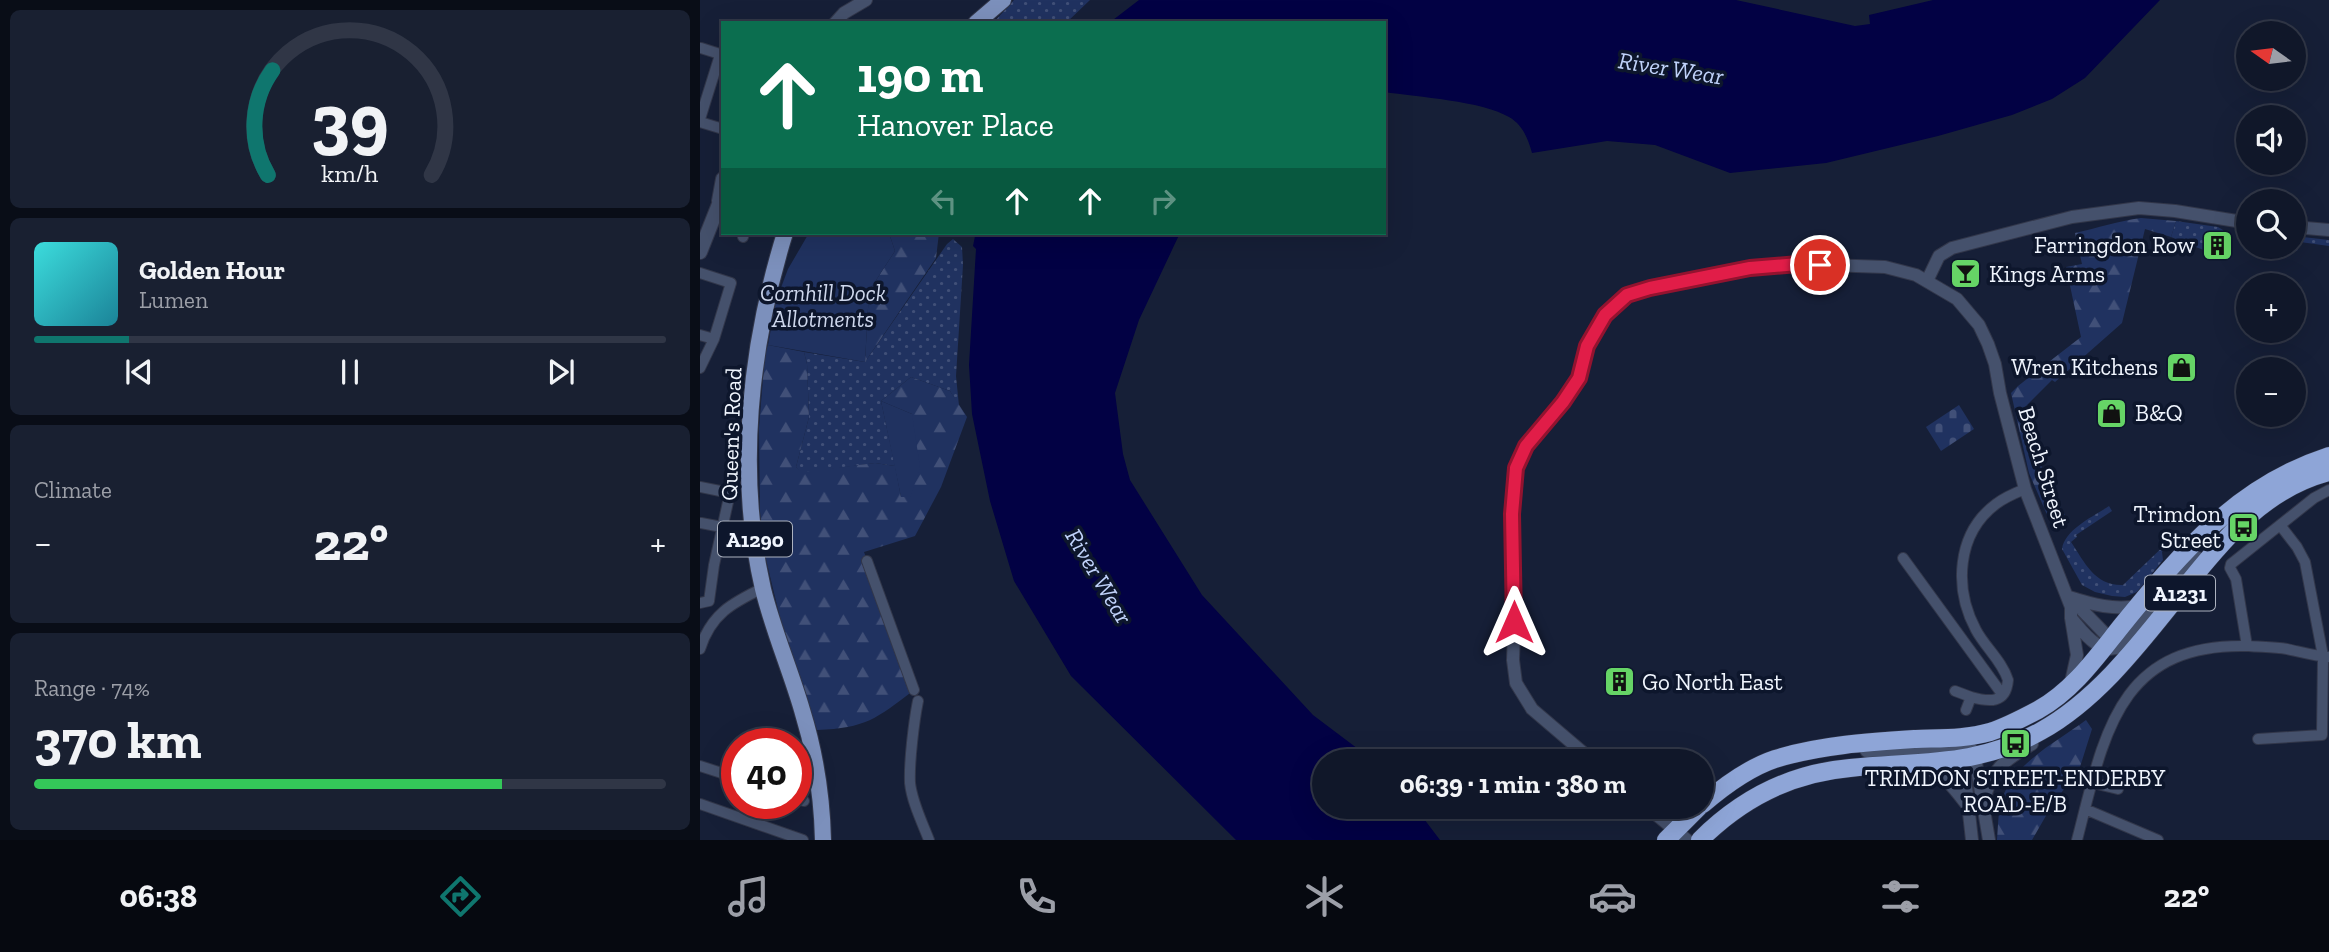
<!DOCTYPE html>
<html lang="en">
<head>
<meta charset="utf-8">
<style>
  :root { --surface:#101729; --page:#192031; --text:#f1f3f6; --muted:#9c9fa8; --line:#303646; --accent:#0f766e }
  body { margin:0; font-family:"Zilla Slab",serif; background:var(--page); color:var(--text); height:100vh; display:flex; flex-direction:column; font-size:26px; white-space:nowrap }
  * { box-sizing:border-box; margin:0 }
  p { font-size:23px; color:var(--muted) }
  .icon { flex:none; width:38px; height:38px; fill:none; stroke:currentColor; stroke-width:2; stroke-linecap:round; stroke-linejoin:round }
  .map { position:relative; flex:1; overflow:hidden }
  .details { display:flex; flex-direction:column; gap:10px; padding:10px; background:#090d17; width:700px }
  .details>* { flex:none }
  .guide { position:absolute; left:21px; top:21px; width:665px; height:214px; border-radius:0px; box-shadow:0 7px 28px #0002,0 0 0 2px var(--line); background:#0b6e4f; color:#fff; overflow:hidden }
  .needle { width:46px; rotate:284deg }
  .buttons { position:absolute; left:1536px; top:21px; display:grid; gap:14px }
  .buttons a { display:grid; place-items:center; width:70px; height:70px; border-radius:50%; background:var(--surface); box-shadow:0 7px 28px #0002,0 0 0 2px var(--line); font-size:35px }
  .speed { position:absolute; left:21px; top:728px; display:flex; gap:14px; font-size:35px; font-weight:700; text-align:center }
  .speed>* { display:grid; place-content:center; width:91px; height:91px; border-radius:50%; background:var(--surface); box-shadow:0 7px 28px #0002,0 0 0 2px var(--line); line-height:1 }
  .speed .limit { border:10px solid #d22; background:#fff; color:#111 }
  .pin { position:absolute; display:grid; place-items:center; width:60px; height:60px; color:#fff; margin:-30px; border:4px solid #fff; border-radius:50%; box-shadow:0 2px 7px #0007 }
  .me { position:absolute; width:77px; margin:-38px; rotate:0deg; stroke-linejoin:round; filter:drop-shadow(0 0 5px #0008) }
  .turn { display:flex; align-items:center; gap:24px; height:147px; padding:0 21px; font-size:32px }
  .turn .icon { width:91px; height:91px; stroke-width:2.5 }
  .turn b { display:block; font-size:49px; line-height:60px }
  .lanes { display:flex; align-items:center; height:66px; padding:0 21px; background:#0003; justify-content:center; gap:35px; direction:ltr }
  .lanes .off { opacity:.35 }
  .big { font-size:52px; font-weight:700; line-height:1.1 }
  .details .widget { flex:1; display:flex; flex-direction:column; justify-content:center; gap:10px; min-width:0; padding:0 24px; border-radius:10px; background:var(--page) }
  .details .dial { align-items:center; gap:0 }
  .dial svg { height:182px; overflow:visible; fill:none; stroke:var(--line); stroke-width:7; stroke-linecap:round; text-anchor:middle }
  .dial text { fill:var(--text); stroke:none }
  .song { display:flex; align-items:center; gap:21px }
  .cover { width:84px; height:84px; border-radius:10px; background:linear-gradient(135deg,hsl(180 70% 55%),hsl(190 70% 35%)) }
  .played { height:7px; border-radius:4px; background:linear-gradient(90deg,var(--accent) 15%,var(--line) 15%) }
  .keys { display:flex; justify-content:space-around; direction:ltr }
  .heat { display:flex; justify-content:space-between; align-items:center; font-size:38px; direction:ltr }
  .charge { height:10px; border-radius:5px; background:linear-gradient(90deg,#34c759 74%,var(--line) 0) }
  .trip { position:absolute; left:612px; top:749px; width:402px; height:70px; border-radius:35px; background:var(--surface); box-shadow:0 7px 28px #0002,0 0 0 2px var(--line); font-weight:700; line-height:70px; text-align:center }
  .dock { display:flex; height:112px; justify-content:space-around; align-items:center; background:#060910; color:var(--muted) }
  .dock .icon { width:49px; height:49px }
  .dock .active { color:var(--accent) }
  .dock b { font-size:32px; color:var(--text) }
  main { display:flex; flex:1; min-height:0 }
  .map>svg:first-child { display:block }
</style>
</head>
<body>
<main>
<section class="details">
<div class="widget dial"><svg viewBox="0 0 100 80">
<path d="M14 69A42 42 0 1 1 86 69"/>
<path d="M14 69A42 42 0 0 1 16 23" stroke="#0f766e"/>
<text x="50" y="56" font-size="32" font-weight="700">39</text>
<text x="50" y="72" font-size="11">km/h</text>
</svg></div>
<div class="widget">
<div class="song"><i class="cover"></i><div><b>Golden Hour</b><p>Lumen</p></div></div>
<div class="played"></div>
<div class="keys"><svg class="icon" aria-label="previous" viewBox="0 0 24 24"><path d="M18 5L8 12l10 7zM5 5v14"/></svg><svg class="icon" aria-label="pause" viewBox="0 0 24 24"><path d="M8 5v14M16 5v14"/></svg><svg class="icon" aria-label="next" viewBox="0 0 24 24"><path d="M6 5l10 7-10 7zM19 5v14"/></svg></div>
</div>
<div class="widget"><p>Climate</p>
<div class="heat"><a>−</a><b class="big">22°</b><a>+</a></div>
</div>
<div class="widget"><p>Range · 74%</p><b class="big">370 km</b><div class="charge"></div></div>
</section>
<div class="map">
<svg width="1629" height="840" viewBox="0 0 1629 840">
  <defs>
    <pattern id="grass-dots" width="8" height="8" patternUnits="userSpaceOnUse" patternTransform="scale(1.75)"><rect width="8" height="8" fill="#203260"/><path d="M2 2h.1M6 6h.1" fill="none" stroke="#415078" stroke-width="1.8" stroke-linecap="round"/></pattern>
    <pattern id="forest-firs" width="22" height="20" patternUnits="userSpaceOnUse" patternTransform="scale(1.75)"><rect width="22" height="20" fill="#203260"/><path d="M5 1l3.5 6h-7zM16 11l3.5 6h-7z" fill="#415078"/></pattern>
    <pattern id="cemetery-stones" width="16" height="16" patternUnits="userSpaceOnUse" patternTransform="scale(1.75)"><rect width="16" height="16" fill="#203260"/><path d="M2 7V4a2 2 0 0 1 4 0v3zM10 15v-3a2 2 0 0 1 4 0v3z" fill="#415078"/></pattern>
  </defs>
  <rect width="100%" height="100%" fill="#161f37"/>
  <!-- grass -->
  <path fill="url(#grass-dots)" d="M314 0H390L366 23H293Z
    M1476 221 1518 227 1523 230 1527 237 1521 236 1517 238 1513 232 1506 237 1514 251 1511 253 1471 237Z
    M1594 236 1629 240V246L1600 242 1597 251H1595L1592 247H1594Z
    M253 239 262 247 263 265 256 376 259 406 250 391 211 377 181 401 195 466 175 463 102 473 96 467 109 417 107 364 104 352 165 362 247 244Z
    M1409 506 1412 511 1376 535 1377 537 1371 542C1385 563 1395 586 1423 585L1470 540 1462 552 1463 560 1437 592 1425 597 1412 596 1395 592 1382 585 1362 549C1365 529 1393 517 1409 506Z"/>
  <!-- forest -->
  <path fill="url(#forest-firs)" d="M1441 218 1476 221 1471 237 1445 229 1422 323 1355 382 1352 380 1325 407 1346 482 1365 515 1355 519 1348 517 1329 473 1311 393 1318 386 1381 337 1366 267 1382 264 1375 233C1398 228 1418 221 1441 218Z
    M189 233H239L236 258 165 362 169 291 195 251Z
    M68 345 104 352 107 364 109 417 96 467 102 472 175 463 195 466 201 497 212 414 181 401 211 377 250 391 267 417 241 487 215 536 164 552 214 690C176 719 166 728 117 730L81 622 64 551 60 512 59 428 65 353Z
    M1386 720 1392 729 1380 767 1351 807 1332 840H1297C1298 828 1298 814 1301 802 1312 764 1355 743 1386 720Z"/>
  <!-- cemetery -->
  <path fill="url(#cemetery-stones)" d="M1259 405 1274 429 1241 451 1226 427Z"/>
  <!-- garden -->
  <path fill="#203260" d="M109 233H189L195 251 169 291 165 362 68 345 76 301 88 269Z
    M181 401 212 414 220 467 210 497H201Z"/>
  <!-- water -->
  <path fill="#020144" d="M439 0H1036L1155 26 1170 24 1169 15 1233 0H1460L1385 78 1352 99 1312 115 1238 136 1126 163 1030 173 955 145 907 141 832 153C828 139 823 125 809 117 782 101 718 97 684 92V23H409Z
    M270 233H480L439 320 415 393 423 454 430 480 502 595 613 715 674 761H625V807H715L740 840H536L371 676 314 581 290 501 272 414 269 365 276 249 273 246 275 236Z"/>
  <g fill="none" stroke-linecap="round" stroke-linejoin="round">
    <defs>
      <path id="minor" d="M1 48 23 55
        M0 119 20 55
        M0 122 23 129
        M43 237 44 233
        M0 273 31 283 14 339 0 368
        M0 335 14 339
        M0 487 30 493 14 565 9 601 0 603
        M1 523 22 527
        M1203 558 1302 694
        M167 561 214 690
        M1547 646 1536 579 1530 568 1531 564 1614 498 1629 490
        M0 649C11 614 32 603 63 588
        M1255 691 1271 697 1266 710
        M1271 697C1289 702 1306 704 1308 680 1302 661 1285 647 1276 630 1254 589 1256 534 1296 504 1305 497 1315 493 1325 489
        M218 701C214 721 209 762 210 783 212 802 222 822 229 840
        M1558 739 1622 735 1623 656 1605 562 1597 547 1580 525
        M0 766 37 778
        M1393 783 1418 789
        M96 798 104 801
        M0 804 103 840
        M1385 809 1458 840
        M1377 840C1404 736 1417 642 1549 646 1561 647 1574 647 1587 649 1601 652 1615 656 1629 657"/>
      <path id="tertiary" d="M135 23 144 13 166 0
        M1594 227 1629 230
        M1227 281 1239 256 1252 248 1372 217 1439 208 1475 211 1549 223
        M1369 597C1394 605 1413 610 1439 606
        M1371 607 1380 608 1415 644
        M1371 682 1377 655 1371 618
        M1262 750 1272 840
        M1275 757 1289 840
        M893 761 832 709 816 683 813 660 815 604 812 514 816 468 826 446 862 402 879 378 887 346 905 315 927 295 950 287 1050 268 1098 264 1185 267 1216 275 1257 299 1279 325 1288 344 1295 364 1300 393 1325 489 1371 607V618C1384 633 1400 657 1422 646L1498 558
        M1221 765C1243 773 1253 787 1267 805
        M1284 803C1289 770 1305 760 1332 744
        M947 807 987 840"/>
      <path id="secondary" d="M19 201 23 179
        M0 252 23 194
        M1167 750 1262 746 1270 749 1275 757"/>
      <path id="primary" d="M276 23 303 0
        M85 233C50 346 36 472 63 589 73 630 90 669 102 710 115 752 122 795 123 840"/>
      <path id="trunk" d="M1003 804C1024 786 1048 768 1075 759 1120 745 1169 742 1216 739 1240 738 1266 739 1290 732 1306 727 1323 718 1338 710 1374 690 1398 655 1423 624 1482 552 1537 486 1629 456
        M966 840 999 807
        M1000 840C1041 799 1092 773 1150 768 1218 761 1278 767 1341 731 1402 697 1446 635 1490 581 1528 534 1567 488 1629 472"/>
    </defs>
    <!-- minor casing -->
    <use href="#minor" stroke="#32374a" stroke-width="12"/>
    <!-- tertiary casing -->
    <use href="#tertiary" stroke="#32374a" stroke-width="14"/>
    <!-- secondary casing -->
    <use href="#secondary" stroke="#32374a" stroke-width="16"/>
    <!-- primary casing -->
    <use href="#primary" stroke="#32374a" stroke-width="18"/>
    <!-- trunk casing -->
    <use href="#trunk" stroke="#32374a" stroke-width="19"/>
    <!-- minor -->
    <use href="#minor" stroke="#45516c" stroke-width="10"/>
    <!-- tertiary -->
    <use href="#tertiary" stroke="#45516c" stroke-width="12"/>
    <!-- secondary -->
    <use href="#secondary" stroke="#45516c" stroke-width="14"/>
    <!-- primary -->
    <use href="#primary" stroke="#7c90bc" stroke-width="16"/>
    <!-- trunk -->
    <use href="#trunk" stroke="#8ea5d7" stroke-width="18"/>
  </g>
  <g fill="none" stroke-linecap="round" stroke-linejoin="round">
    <defs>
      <path id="route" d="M814 622 812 514 816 468 826 446 863 402 879 378 887 346 905 315 927 295 950 288 1050 268 1098 264 1120 265"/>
    </defs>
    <!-- route casing -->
    <use href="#route" stroke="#92132f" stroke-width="18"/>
    <!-- route -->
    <use href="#route" stroke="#e11d48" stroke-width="12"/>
  </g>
  <!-- icons -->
  <defs>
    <symbol id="building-square" viewBox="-11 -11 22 22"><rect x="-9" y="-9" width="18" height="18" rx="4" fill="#66d466" stroke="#0d162c"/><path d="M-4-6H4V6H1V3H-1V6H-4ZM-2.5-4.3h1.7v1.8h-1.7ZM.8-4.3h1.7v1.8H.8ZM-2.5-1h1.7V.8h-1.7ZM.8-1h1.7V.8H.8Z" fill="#111"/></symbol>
    <symbol id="bar-square" viewBox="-11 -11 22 22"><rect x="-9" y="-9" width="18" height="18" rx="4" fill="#66d466" stroke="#0d162c"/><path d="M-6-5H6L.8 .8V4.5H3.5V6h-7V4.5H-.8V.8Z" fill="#111"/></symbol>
    <symbol id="shop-square" viewBox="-11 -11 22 22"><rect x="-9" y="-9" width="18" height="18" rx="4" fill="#66d466" stroke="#0d162c"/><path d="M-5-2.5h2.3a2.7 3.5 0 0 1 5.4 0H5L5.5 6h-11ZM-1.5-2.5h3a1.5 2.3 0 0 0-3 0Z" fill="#111"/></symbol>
    <symbol id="bus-square" viewBox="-11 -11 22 22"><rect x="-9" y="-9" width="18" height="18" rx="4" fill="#66d466" stroke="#0d162c"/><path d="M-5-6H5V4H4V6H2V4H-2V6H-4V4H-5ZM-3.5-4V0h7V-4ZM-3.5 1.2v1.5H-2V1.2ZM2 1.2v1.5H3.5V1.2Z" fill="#111"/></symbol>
  </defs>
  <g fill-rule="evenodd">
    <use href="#building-square" x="1500" y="228" width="35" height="35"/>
    <use href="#bar-square" x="1248" y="256" width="35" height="35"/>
    <use href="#shop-square" x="1464" y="350" width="35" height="35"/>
    <use href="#shop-square" x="1394" y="396" width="35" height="35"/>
    <use href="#bus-square" x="1526" y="510" width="35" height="35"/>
    <use href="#building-square" x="902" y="664" width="35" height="35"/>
    <use href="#bus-square" x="1298" y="726" width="35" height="35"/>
  </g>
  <g text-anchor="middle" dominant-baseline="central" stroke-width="7" stroke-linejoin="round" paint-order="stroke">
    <!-- shield labels -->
    <g fill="#0d162c" stroke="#acb2bf" stroke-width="2">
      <rect x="18" y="521.5" width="74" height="35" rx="5"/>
      <rect x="1445" y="575.5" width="70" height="35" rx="5"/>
    </g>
    <g font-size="21" font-weight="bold" fill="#f0f5fe">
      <text x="55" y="539">A1290</text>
      <text x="1480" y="593">A1231</text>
    </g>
    <!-- poi labels -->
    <g font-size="23" fill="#f0f5fe" stroke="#0d162c" text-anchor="end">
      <text x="1495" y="245">Farringdon Row</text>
      <text x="1289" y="274" text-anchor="start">Kings Arms</text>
      <text x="1458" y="367">Wren Kitchens</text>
      <text x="1435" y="413" text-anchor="start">B&amp;Q</text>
      <text x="1521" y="514">Trimdon<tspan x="1521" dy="26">Street</tspan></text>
      <text x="942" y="682" text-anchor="start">Go North East</text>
      <text x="1315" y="778" text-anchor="middle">TRIMDON STREET-ENDERBY<tspan x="1315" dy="26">ROAD-E/B</tspan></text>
    </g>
    <!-- park labels -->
    <g font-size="23" font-style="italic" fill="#ced7ec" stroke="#0d162c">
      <text x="123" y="293">Cornhill Dock<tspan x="123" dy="26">Allotments</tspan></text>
    </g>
    <!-- street labels -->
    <g font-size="23" fill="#f0f5fe" stroke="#0d162c">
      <text transform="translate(31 434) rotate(-88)">Queen's Road</text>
      <text transform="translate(1344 467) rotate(73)">Beach Street</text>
    </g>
    <!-- water labels -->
    <g font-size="24" font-style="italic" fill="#c0d2fa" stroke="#0d162c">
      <text transform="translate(971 68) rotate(9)">River Wear</text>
      <text transform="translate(399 576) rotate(59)">River Wear</text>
    </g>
  </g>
</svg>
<div class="buttons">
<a><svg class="needle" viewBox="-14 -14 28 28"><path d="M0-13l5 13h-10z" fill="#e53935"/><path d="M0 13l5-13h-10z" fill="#9c9fa8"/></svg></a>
<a><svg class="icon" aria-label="sound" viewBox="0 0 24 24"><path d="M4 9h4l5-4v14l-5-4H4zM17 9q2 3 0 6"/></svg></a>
<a><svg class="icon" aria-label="search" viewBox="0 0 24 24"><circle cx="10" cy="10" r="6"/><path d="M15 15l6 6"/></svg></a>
<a>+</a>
<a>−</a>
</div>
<div class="speed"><div class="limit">40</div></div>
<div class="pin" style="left:1120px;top:265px;background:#d93025"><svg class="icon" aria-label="arrive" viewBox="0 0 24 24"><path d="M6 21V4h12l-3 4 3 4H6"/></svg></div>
<svg class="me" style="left:814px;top:622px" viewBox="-20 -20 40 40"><path d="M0-17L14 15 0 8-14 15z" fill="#e11d48" stroke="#fff" stroke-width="4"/></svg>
<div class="trip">06:39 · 1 min · 380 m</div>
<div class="guide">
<div class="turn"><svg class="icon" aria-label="ahead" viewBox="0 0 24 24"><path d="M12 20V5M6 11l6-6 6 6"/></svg><div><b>190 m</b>Hanover Place</div></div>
<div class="lanes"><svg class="icon off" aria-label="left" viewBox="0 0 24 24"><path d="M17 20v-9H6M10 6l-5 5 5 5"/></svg><svg class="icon" aria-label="ahead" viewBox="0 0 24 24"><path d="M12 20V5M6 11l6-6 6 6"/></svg><svg class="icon" aria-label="ahead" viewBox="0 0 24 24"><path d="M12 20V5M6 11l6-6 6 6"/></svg><svg class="icon off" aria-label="right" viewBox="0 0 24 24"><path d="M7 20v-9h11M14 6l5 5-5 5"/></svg></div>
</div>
</div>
</main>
<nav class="dock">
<b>06:38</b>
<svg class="icon active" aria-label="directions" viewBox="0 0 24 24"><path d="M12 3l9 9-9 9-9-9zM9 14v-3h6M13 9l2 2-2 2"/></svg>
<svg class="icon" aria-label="music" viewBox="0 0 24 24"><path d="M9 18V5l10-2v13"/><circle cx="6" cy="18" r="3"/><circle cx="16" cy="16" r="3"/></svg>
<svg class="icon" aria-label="phone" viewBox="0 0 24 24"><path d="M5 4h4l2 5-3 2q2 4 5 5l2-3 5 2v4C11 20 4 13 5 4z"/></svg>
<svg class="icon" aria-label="climate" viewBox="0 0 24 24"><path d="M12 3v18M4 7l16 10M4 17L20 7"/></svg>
<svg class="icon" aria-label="car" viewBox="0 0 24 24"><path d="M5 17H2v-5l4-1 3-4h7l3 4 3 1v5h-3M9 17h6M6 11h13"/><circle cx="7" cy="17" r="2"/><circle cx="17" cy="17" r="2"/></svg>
<svg class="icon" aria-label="filters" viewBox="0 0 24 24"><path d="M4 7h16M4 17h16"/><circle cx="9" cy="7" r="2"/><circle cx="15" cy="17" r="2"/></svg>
<b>22°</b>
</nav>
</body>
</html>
